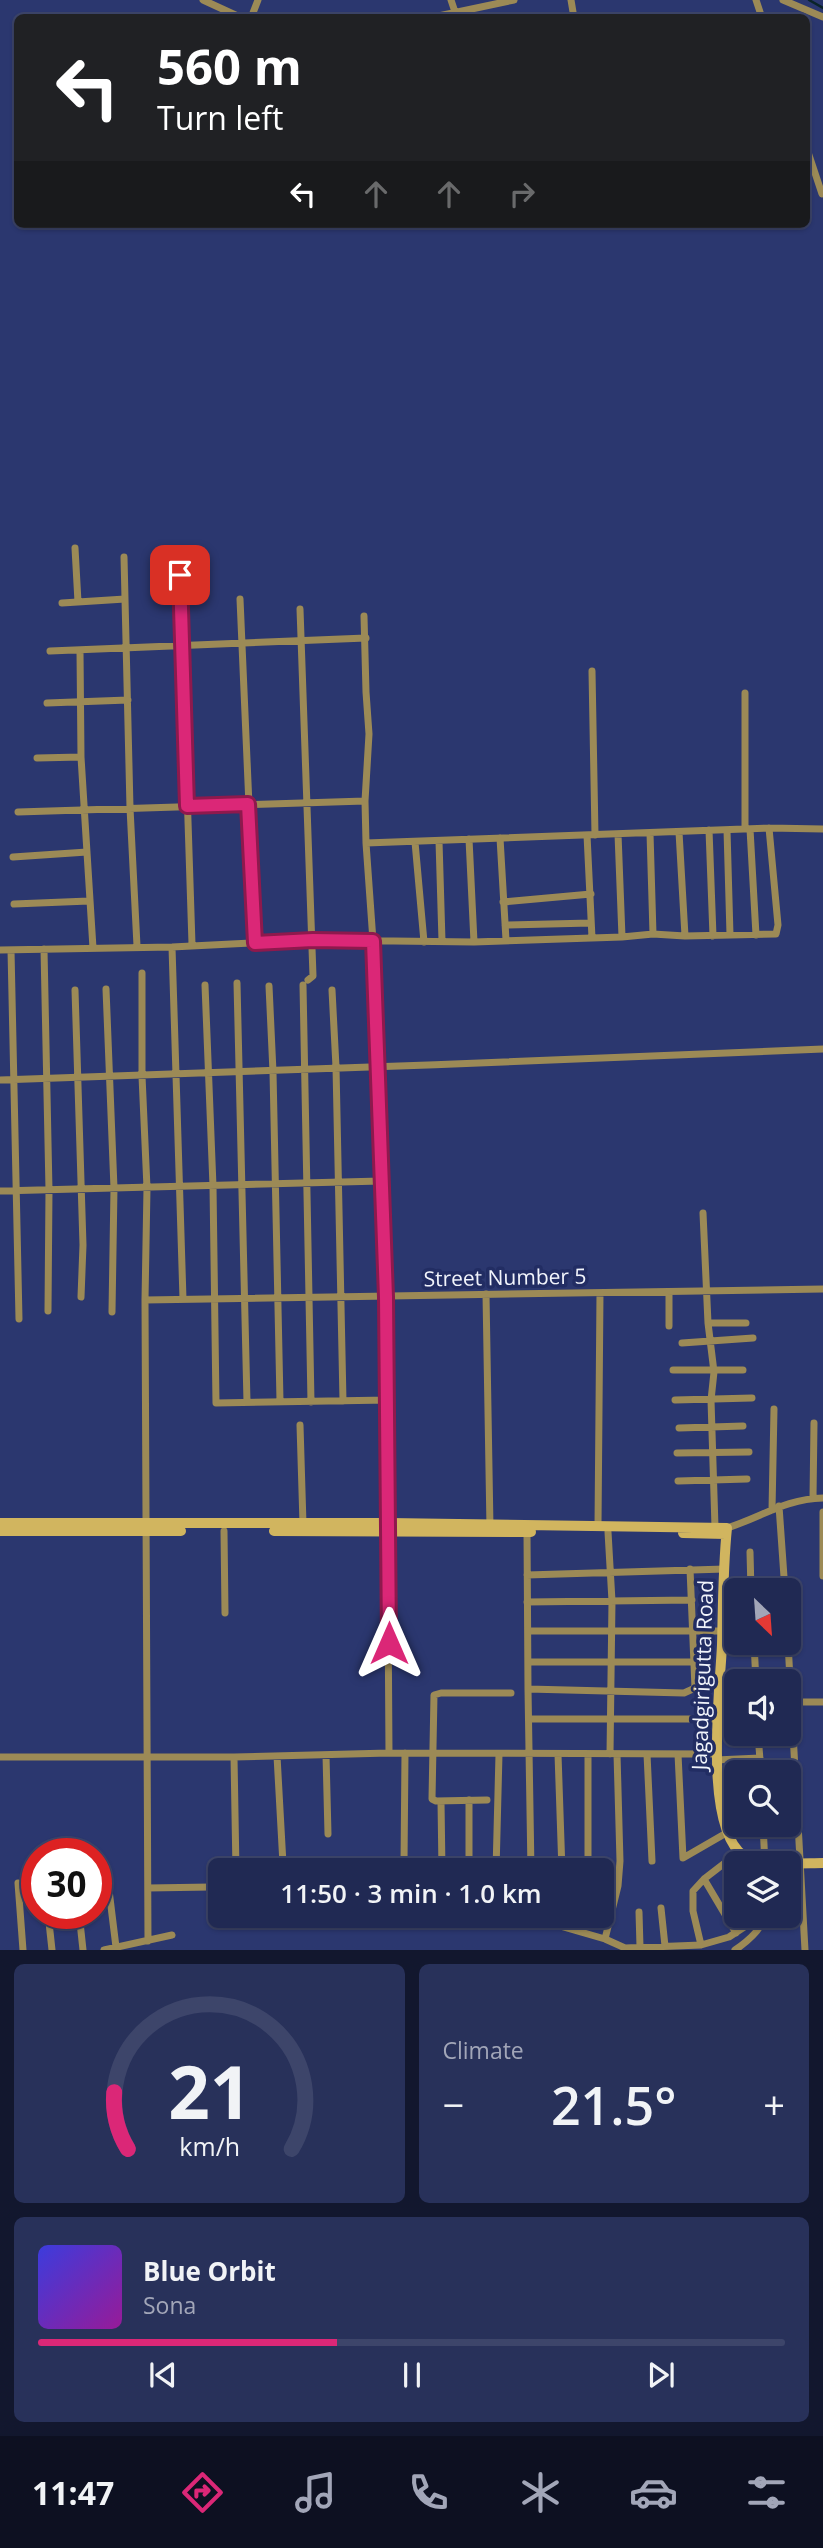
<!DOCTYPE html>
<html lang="en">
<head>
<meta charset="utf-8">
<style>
  :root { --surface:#202953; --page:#28315a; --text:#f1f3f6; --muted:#a2a6b8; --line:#3d456a; --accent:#db2777 }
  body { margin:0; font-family:"Open Sans",sans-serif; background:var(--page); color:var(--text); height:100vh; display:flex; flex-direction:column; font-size:26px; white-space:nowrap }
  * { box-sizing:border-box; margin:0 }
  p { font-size:23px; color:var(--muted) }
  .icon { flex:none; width:38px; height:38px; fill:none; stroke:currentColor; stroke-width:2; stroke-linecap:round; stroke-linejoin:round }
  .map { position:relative; height:1950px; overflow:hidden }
  .panel { display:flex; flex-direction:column; gap:14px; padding:14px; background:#12172e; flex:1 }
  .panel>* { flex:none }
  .banner { position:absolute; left:14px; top:14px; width:796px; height:214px; border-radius:10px; box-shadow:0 2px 5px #0004,0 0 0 2px var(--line); background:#202124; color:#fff; overflow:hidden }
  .needle { width:46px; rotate:155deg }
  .buttons { position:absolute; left:724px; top:1578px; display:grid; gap:14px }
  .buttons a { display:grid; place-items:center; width:77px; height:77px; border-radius:10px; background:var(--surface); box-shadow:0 2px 5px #0004,0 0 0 2px var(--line); font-size:35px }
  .speed { position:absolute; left:21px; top:1838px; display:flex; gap:14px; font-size:35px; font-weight:700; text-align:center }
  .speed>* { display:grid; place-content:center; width:91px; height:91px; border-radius:50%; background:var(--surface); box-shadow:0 2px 5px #0004,0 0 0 2px var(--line); line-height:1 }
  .speed .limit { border:10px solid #d22; background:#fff; color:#111 }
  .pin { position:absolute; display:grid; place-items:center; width:60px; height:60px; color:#fff; margin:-30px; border-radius:14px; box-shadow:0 4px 10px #0006 }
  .me { position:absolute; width:77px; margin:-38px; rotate:0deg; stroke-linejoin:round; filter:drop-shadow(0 0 5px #0008) }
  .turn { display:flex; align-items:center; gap:24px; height:147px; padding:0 28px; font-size:32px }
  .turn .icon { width:91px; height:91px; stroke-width:2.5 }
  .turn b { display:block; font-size:49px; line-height:60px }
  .lanes { display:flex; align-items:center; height:66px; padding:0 28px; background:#0003; justify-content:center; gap:35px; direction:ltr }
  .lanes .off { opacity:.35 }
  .big { font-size:52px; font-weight:600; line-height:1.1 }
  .panel .card { flex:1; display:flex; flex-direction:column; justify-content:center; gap:10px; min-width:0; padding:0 24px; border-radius:10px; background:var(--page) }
  .panel .dial { align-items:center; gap:0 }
  .dial svg { height:182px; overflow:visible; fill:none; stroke:var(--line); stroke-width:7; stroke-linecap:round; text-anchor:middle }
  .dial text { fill:var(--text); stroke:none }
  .song { display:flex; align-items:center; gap:21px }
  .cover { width:84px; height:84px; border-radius:10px; background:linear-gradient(135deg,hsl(240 70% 55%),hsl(300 70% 35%)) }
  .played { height:7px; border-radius:4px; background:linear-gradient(90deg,var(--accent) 40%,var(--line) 40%) }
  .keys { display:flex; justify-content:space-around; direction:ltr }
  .heat { display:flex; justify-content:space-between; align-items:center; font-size:38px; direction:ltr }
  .panel .tiles { flex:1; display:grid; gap:14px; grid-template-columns:1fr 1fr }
  .card:last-child { grid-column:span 2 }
  .trip { position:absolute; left:208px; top:1858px; width:406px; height:70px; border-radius:10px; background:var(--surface); box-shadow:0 2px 5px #0004,0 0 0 2px var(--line); font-weight:600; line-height:70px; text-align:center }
  .menu { display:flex; height:112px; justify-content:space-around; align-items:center; background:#0d1021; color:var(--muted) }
  .menu .icon { width:49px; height:49px }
  .menu .on { color:var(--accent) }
  .menu b { font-size:32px; color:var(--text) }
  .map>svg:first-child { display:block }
</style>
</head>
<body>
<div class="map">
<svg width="823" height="1950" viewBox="0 0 823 1950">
  <rect width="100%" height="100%" fill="#2b376f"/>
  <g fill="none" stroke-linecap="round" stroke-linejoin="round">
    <!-- stream -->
    <path stroke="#0a2429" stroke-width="2.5" d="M809 0 823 8"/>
    <!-- street -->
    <path stroke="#9c8a56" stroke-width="7" d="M203 0 242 18
      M451 0 457 18
      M571 0 574 18
      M756 0 762 18
      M783 0 823 17
      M251 18 258 0
      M429 18 514 0
      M807 149 822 194
      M75 548 78 602
      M124 557 130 808 137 946
      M180 575 192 944
      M240 599 255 943
      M62 603 125 599
      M300 609 313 976 308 980
      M364 616 366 692 369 734 365 801 366 843 373 941 386 1297 389 1753
      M50 651 366 638
      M80 651 81 757 93 948
      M592 671 595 835
      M745 693V829
      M47 703 128 700
      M37 758 81 757
      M18 812 365 801
      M750 829 756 935
      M709 830 713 936
      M727 830 730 935
      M679 832 685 936
      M650 833 653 934
      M618 834 622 937
      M587 835 592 938
      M500 838 506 940
      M469 839 474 942
      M439 841 442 941
      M415 842 424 942
      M366 843 769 828 823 829
      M13 857 87 852
      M503 902 591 894
      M14 904 89 901
      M505 925 591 923
      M172 947 183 1299
      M44 949 49 1190 48 1311
      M0 950 172 947 313 940 474 942 622 937 653 934 685 936 776 934 778 925 769 828
      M11 950 19 1319
      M142 973V1076L147 1188 145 1300 148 1941
      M237 983 247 1402
      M205 985 213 1186 216 1403 388 1400
      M303 985 311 1402
      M269 986 273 1072 280 1401
      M106 989 114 1188 112 1312
      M75 990 83 1245 81 1297
      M332 990 336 1067 343 1401
      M0 1080C274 1071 549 1061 823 1049
      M0 1191 381 1181
      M703 1213 708 1323 714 1372 711 1400 715 1527
      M669 1292V1326
      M486 1294 490 1528
      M145 1300 823 1289
      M708 1323H746
      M682 1343 753 1338
      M673 1370H743
      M675 1400 752 1398
      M300 1425 303 1524
      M679 1428 743 1426
      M677 1453 749 1452
      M678 1481 747 1479
      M813 1498 814 1423
      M779 1506 785 1591
      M772 1510 774 1409
      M823 1512V1576
      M598 1525 600 1293
      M727 1528C762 1517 785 1499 823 1498
      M224 1531 225 1613
      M527 1532 528 1689
      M608 1532 612 1601 610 1754
      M750 1552 751 1591
      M527 1575 725 1569
      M527 1602 692 1600
      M528 1631H722
      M754 1643 756 1682
      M788 1643 805 1950
      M528 1662H695
      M720 1702H737
      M789 1702H823
      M529 1719H718
      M716 1730H737
      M758 1734 761 1773
      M558 1754 562 1871
      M588 1754V1871
      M647 1754 652 1861
      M678 1754 683 1858 728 1832
      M326 1755 328 1834
      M277 1756 283 1864
      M0 1757H234L389 1753 716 1754
      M234 1757 236 1871
      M716 1760 760 1758
      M469 1800V1871
      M487 1800 436 1801 432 1799 434 1695 441 1693H511
      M441 1801 442 1871
      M763 1825 765 1864
      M404 1864 405 1753
      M496 1871 499 1754
      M531 1871 528 1689 684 1693 695 1688 690 1569
      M704 1879 739 1852
      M108 1882 116 1947
      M18 1883 23 1950
      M148 1888 211 1887
      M661 1908 665 1946
      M639 1912 640 1947
      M48 1913 52 1950
      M79 1913 83 1950
      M522 1916 560 1926V1916
      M560 1926 605 1939 618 1886 620 1861 617 1754
      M578 1930 581 1916
      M605 1939 625 1948 701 1945 729 1937 761 1916
      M701 1945 693 1911V1891L704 1879 736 1933
      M104 1950 172 1935
      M735 1950C747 1942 761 1930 765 1916"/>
    <!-- secondary -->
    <path stroke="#d1b55f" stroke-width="10" d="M0 1523H389L727 1528C723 1566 723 1606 722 1645 720 1690 703 1828 744 1856 759 1867 804 1863 823 1863
      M0 1531H181
      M274 1531 531 1532
      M683 1533 726 1534"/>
  </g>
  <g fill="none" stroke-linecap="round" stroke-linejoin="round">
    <defs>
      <path id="route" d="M180 575 187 806 248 804 255 943 313 940 373 941 386 1297 389 1643"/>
    </defs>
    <!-- route casing -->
    <use href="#route" stroke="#8e194d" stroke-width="18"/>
    <!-- route -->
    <use href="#route" stroke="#db2777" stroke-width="12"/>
  </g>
  <g text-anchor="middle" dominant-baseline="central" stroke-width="7" stroke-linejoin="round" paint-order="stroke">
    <!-- street labels -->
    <g font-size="21" fill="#f1f4fb" stroke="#222d63">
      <text transform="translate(505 1277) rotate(-1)">Street Number 5</text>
      <text transform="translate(702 1675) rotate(-88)">Jagadgirigutta Road</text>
    </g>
  </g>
</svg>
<div class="buttons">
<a><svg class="needle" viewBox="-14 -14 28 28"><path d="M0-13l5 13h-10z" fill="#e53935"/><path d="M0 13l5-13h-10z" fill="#a2a6b8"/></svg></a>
<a><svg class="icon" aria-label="sound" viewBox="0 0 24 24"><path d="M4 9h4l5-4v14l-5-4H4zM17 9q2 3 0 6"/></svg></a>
<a><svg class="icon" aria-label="search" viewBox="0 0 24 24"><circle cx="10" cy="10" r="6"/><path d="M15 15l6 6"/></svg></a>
<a><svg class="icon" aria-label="layers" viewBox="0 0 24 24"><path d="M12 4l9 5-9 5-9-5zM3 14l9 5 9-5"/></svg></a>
</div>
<div class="speed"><div class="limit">30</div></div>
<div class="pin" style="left:180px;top:575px;background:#d93025"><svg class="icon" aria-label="arrive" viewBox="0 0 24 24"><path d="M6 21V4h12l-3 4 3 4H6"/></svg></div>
<svg class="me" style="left:389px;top:1643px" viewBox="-20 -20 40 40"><path d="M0-17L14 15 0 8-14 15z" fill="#db2777" stroke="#fff" stroke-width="4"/></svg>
<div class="trip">11:50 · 3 min · 1.0 km</div>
<div class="banner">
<div class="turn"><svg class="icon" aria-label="left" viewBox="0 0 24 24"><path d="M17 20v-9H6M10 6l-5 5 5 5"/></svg><div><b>560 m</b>Turn left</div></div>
<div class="lanes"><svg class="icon" aria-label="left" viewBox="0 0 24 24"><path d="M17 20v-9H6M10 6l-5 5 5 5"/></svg><svg class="icon off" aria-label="ahead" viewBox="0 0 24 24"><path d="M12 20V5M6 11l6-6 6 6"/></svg><svg class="icon off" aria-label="ahead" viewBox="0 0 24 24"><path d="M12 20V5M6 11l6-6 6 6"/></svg><svg class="icon off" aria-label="right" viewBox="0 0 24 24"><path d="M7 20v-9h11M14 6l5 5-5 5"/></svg></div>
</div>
</div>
<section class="panel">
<div class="tiles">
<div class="card dial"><svg viewBox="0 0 100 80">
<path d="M14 69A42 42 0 1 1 86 69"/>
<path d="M14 69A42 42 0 0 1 8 44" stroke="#db2777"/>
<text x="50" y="56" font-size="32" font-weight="700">21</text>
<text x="50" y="72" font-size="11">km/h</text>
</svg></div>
<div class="card"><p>Climate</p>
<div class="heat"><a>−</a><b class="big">21.5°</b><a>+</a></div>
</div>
<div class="card">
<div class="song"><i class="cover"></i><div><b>Blue Orbit</b><p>Sona</p></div></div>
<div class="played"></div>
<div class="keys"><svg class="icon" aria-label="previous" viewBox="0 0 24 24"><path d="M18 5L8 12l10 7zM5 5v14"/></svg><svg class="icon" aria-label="pause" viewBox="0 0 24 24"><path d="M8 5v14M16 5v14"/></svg><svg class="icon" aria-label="next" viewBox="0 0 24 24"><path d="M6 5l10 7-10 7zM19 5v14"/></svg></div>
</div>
</div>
</section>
<nav class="menu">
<b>11:47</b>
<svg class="icon on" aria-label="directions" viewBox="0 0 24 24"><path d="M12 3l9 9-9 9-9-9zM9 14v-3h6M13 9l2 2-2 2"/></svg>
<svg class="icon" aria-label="music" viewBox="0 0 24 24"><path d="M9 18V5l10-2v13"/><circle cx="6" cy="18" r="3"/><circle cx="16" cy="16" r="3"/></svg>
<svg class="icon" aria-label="phone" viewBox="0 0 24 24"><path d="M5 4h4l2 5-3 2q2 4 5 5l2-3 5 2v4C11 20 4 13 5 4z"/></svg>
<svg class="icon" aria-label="climate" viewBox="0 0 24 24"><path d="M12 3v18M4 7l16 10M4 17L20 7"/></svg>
<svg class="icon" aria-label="car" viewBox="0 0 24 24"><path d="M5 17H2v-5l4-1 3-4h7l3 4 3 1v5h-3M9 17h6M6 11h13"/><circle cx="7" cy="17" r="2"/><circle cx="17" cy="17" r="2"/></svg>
<svg class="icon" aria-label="filters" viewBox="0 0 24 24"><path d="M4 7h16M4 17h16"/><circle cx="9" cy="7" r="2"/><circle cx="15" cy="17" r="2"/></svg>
</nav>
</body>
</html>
